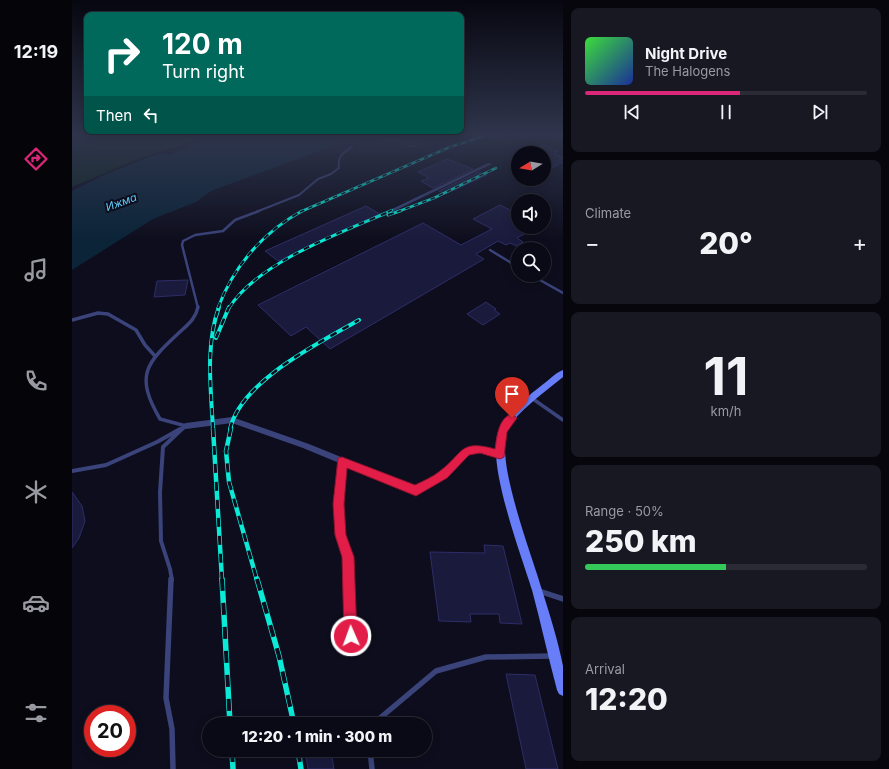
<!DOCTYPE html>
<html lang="en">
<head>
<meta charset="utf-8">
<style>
  :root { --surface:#0a0a16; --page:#181823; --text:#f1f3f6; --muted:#999aa1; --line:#2a2b35; --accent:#db2777 }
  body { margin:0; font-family:Inter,sans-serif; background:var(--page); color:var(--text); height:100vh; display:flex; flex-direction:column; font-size:15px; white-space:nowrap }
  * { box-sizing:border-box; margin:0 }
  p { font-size:13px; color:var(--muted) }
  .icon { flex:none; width:22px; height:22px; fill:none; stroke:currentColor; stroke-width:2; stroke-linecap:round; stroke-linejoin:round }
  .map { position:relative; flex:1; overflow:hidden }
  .sheet { display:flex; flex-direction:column; gap:8px; padding:8px; background:#06060c; width:326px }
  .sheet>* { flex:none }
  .guide { position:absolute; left:12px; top:12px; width:380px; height:122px; border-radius:8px; box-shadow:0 2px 10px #0003,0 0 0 1px var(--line); background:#00695c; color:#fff; overflow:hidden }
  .needle { width:26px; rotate:259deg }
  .buttons { position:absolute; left:439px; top:146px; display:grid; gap:8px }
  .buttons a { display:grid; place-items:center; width:40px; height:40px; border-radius:50%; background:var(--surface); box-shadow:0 2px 10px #0003,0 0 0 1px var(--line); font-size:20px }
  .speed { position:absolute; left:12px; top:705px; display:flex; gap:8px; font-size:20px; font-weight:700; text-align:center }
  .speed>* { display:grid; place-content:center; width:52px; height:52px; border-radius:50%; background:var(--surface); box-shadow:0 2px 10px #0003,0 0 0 1px var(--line); line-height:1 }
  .speed .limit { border:6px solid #d22; background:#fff; color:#111 }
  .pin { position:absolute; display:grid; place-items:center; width:34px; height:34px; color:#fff; margin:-41px -17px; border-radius:50% 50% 50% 0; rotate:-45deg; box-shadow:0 0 4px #0007 }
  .pin .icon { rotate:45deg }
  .me { position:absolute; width:44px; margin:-22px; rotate:358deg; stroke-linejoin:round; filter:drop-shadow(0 0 3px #0008) }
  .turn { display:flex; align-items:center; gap:14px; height:84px; padding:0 12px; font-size:18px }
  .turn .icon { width:52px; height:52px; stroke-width:2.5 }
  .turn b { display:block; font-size:28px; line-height:34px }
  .then { display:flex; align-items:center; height:38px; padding:0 12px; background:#0003; gap:8px; font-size:15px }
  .big { font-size:30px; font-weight:800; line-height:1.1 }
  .sheet .widget { flex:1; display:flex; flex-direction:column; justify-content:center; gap:6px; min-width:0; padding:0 14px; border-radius:8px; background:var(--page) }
  .sheet .dial { align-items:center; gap:0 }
  .dial b { font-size:52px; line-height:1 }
  .song { display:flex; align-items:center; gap:12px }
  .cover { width:48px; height:48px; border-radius:6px; background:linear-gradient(135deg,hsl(120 70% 55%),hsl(230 70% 35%)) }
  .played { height:4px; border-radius:2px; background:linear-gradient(90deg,var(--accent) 55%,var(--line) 55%) }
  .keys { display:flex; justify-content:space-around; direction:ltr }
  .heat { display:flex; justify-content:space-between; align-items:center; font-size:22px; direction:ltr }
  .charge { height:6px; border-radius:3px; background:linear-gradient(90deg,#34c759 50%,var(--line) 0) }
  .trip { position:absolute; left:130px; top:717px; width:230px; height:40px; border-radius:20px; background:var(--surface); box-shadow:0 2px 10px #0003,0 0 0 1px var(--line); font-weight:800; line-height:40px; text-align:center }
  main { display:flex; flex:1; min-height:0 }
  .tabs { display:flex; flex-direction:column; width:72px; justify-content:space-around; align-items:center; background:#040409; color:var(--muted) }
  .tabs .icon { width:28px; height:28px }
  .tabs .current { color:var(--accent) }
  .tabs b { font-size:18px; color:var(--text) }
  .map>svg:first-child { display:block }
</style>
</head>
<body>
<main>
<nav class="tabs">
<b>12:19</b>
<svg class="icon current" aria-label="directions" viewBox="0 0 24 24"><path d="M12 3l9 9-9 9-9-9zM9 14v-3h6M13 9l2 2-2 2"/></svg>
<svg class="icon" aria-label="music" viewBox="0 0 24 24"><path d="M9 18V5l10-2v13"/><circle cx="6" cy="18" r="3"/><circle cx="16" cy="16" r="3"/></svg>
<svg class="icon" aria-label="phone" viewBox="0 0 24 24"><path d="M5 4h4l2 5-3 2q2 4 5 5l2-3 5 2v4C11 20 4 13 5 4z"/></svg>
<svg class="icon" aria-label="climate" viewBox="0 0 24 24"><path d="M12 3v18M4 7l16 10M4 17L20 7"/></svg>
<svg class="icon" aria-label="car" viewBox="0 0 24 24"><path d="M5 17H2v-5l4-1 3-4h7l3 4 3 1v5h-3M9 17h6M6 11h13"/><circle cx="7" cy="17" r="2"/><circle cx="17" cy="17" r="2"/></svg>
<svg class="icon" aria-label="filters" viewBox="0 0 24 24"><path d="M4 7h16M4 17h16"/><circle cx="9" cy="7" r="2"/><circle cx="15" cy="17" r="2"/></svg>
</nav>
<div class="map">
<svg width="491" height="769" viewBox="0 0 491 769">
  <rect width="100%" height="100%" fill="#0d0d1d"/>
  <!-- green -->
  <path fill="#102722" d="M0 134H144L65 159 0 187Z"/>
  <!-- water -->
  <path fill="#0b2438" d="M153 134H313L277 140 139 191 124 202 81 219 0 270V191L34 174 88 153 98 155 131 140Z"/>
  <!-- building -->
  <path fill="#1a1a3d" stroke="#2e2d68" d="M304 134H337L331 137 346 144 339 147 323 139 317 142Z
    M471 145 486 151 482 154 491 157V162L476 170 472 168V153H454Z
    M375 159 401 169 361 188 349 181 357 178 346 172Z
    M407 172 415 175 373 194 367 191Z
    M428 205 446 214V227H465L445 238 451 242 444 246 438 243 434 245 426 241 404 254 412 259 258 349 234 327 219 336 186 305 351 223 389 245 420 229 401 219Z
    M294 206 308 214 206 261 193 251Z
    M116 280 113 295 82 297 85 281Z
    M414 302 424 309 422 310 428 314 411 325 395 314Z
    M0 492 10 506 13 521 7 538 0 548Z
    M412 545 431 546 450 624 428 623 427 614H398L399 622 367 621 358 552 413 553Z
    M434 674 463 675 486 769H454Z
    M254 717 255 724H235V722Z
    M233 750H259L262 769H236Z"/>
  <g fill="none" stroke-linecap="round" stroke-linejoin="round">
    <!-- lane-far4 -->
    <path stroke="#3a437a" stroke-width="2" d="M184 212 227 195 246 179 259 174 267 168C265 156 271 153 280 147"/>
    <!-- lane-far3 -->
    <path stroke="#3a437a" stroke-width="2.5" d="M418 250 446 267
      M459 275 491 293
      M126 308 110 245 111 241 123 235 151 231 163 220 187 211"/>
    <!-- lane-far2 -->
    <path stroke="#3a437a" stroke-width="3.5" d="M0 320 26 313 36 314 64 330 73 345 83 356
      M461 399 491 420
      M114 426 88 419C61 373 76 362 110 330 118 323 124 317 126 307
      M110 429 114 426"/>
    <!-- lane-far1 -->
    <path stroke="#3a437a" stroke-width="4" d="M270 462 266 503 269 535 276 557 277 580
      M0 471 34 465 85 442 108 429
      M100 580 98 569 89 541 88 492 91 447 111 428"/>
    <!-- lane -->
    <path stroke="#3a437a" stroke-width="5.5" d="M99 579 94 698 100 729 101 769
      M277 579 279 636
      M467 591 491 599
      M301 724 364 671 414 657 481 656
      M298 750 300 769"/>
    <!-- street -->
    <path fill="#3a437a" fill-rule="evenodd" d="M416 163 420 164 322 211 318 210Z
      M160 417 237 444 343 487 369 472 392 450C405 444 418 447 431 452L432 454 431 456 428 457 415 454 400 453 394 458 375 478 344 495 231 448 160 423 114 429 111 428 110 426 111 424 114 423Z"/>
    <!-- secondary -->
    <path fill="#677ef8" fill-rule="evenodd" d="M491 370V377C477 389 440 415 435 432 424 464 460 555 470 590 478 615 486 641 491 666 491 675 491 687 491 696L487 694 485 690C476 657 469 623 460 590 449 554 415 466 426 432 432 413 459 394 474 382 479 378 485 372 491 370Z"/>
    <defs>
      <path id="rail-far4" d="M228 212 378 147 418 134
        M316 212 320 210
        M325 212 362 198 424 168"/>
      <path id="rail-far3" d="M316 215 328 211
        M146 308C161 267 191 232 230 211
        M157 308C186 262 270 232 319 211"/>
      <path id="rail-far2" d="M144 338 157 307
        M141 429C139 390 133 345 147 307
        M158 429C169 381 247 343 287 320"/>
      <path id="rail-far1" d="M141 428 150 580
        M159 428 154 451 157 482 185 580"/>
      <path id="rail" d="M150 579 158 724
        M185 579 207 656 222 724
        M160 750 161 769
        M226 750 229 769"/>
    </defs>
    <!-- rail-far4 casing -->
    <use href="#rail-far4" stroke="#0be9d7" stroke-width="2.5"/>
    <!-- rail-far3 casing -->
    <use href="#rail-far3" stroke="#0be9d7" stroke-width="3"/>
    <!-- rail-far2 casing -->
    <use href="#rail-far2" stroke="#0be9d7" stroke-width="4"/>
    <!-- rail-far1 casing -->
    <use href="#rail-far1" stroke="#0be9d7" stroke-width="4.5"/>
    <!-- rail casing -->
    <use href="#rail" stroke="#0be9d7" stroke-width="5.5"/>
    <!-- rail-far4 -->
    <use href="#rail-far4" stroke="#0d0d1d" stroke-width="1.5" stroke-dasharray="4.5" stroke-linecap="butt"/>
    <!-- rail-far3 -->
    <use href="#rail-far3" stroke="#0d0d1d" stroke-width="2" stroke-dasharray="6" stroke-linecap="butt"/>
    <!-- rail-far2 -->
    <use href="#rail-far2" stroke="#0d0d1d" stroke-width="2.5" stroke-dasharray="7" stroke-linecap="butt"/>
    <!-- rail-far1 -->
    <use href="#rail-far1" stroke="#0d0d1d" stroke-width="3" stroke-dasharray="9" stroke-linecap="butt"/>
    <!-- rail -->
    <use href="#rail" stroke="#0d0d1d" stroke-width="4" stroke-dasharray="12" stroke-linecap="butt"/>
  </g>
  <!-- sky -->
  <linearGradient id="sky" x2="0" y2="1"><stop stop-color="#070710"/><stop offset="0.56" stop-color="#2f354c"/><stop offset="1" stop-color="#2f354c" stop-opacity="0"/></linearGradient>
  <rect width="491" height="241" fill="url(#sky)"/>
  <!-- route -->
  <path fill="#e11d48" stroke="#92132f" d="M440 414 445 418 435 432 432 457 428 459 408 453 397 455 375 478 344 496 275 468 272 504 274 535 282 557 285 636 284 640 279 642 274 640 272 636 270 557 263 535 261 504 266 458 270 457 343 485C351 481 361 477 368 471 392 453 387 439 423 449 425 437 426 418 440 414Z"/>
  <g text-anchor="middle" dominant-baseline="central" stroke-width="4" stroke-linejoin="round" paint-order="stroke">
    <!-- far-water labels -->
    <g font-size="11" font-style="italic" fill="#5fcdf7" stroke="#0d0d1d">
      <text transform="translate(49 202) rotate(-20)">Ижма</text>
    </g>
  </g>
</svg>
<div class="buttons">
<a><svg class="needle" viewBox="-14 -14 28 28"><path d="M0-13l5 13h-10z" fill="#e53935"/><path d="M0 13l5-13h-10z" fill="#999aa1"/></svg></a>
<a><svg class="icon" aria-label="sound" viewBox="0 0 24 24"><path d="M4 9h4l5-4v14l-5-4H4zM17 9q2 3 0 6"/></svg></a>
<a><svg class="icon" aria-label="search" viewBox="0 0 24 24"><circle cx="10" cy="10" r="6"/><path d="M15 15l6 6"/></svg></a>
</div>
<div class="speed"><div class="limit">20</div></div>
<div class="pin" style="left:440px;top:418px;background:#d93025"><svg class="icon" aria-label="arrive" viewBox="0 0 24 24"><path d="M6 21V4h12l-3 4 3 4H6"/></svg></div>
<svg class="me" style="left:279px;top:636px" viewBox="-20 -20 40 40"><circle r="17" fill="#e11d48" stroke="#fff" stroke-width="3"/><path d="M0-11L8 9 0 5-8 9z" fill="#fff"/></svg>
<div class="trip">12:20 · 1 min · 300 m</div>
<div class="guide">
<div class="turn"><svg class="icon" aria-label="right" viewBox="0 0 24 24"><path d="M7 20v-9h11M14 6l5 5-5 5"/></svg><div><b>120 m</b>Turn right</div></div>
<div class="then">Then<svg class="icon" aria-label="left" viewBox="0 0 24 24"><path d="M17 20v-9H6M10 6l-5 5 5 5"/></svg></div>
</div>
</div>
<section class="sheet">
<div class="widget">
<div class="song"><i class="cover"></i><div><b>Night Drive</b><p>The Halogens</p></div></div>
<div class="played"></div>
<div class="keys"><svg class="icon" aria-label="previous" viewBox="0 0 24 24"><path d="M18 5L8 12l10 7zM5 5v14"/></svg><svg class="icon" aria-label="pause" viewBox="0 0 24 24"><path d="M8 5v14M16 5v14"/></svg><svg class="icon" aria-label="next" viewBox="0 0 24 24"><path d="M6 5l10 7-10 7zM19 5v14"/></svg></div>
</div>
<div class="widget"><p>Climate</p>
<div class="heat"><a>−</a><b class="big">20°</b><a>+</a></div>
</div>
<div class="widget dial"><b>11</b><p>km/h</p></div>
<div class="widget"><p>Range · 50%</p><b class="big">250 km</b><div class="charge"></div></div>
<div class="widget"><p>Arrival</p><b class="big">12:20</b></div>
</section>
</main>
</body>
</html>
